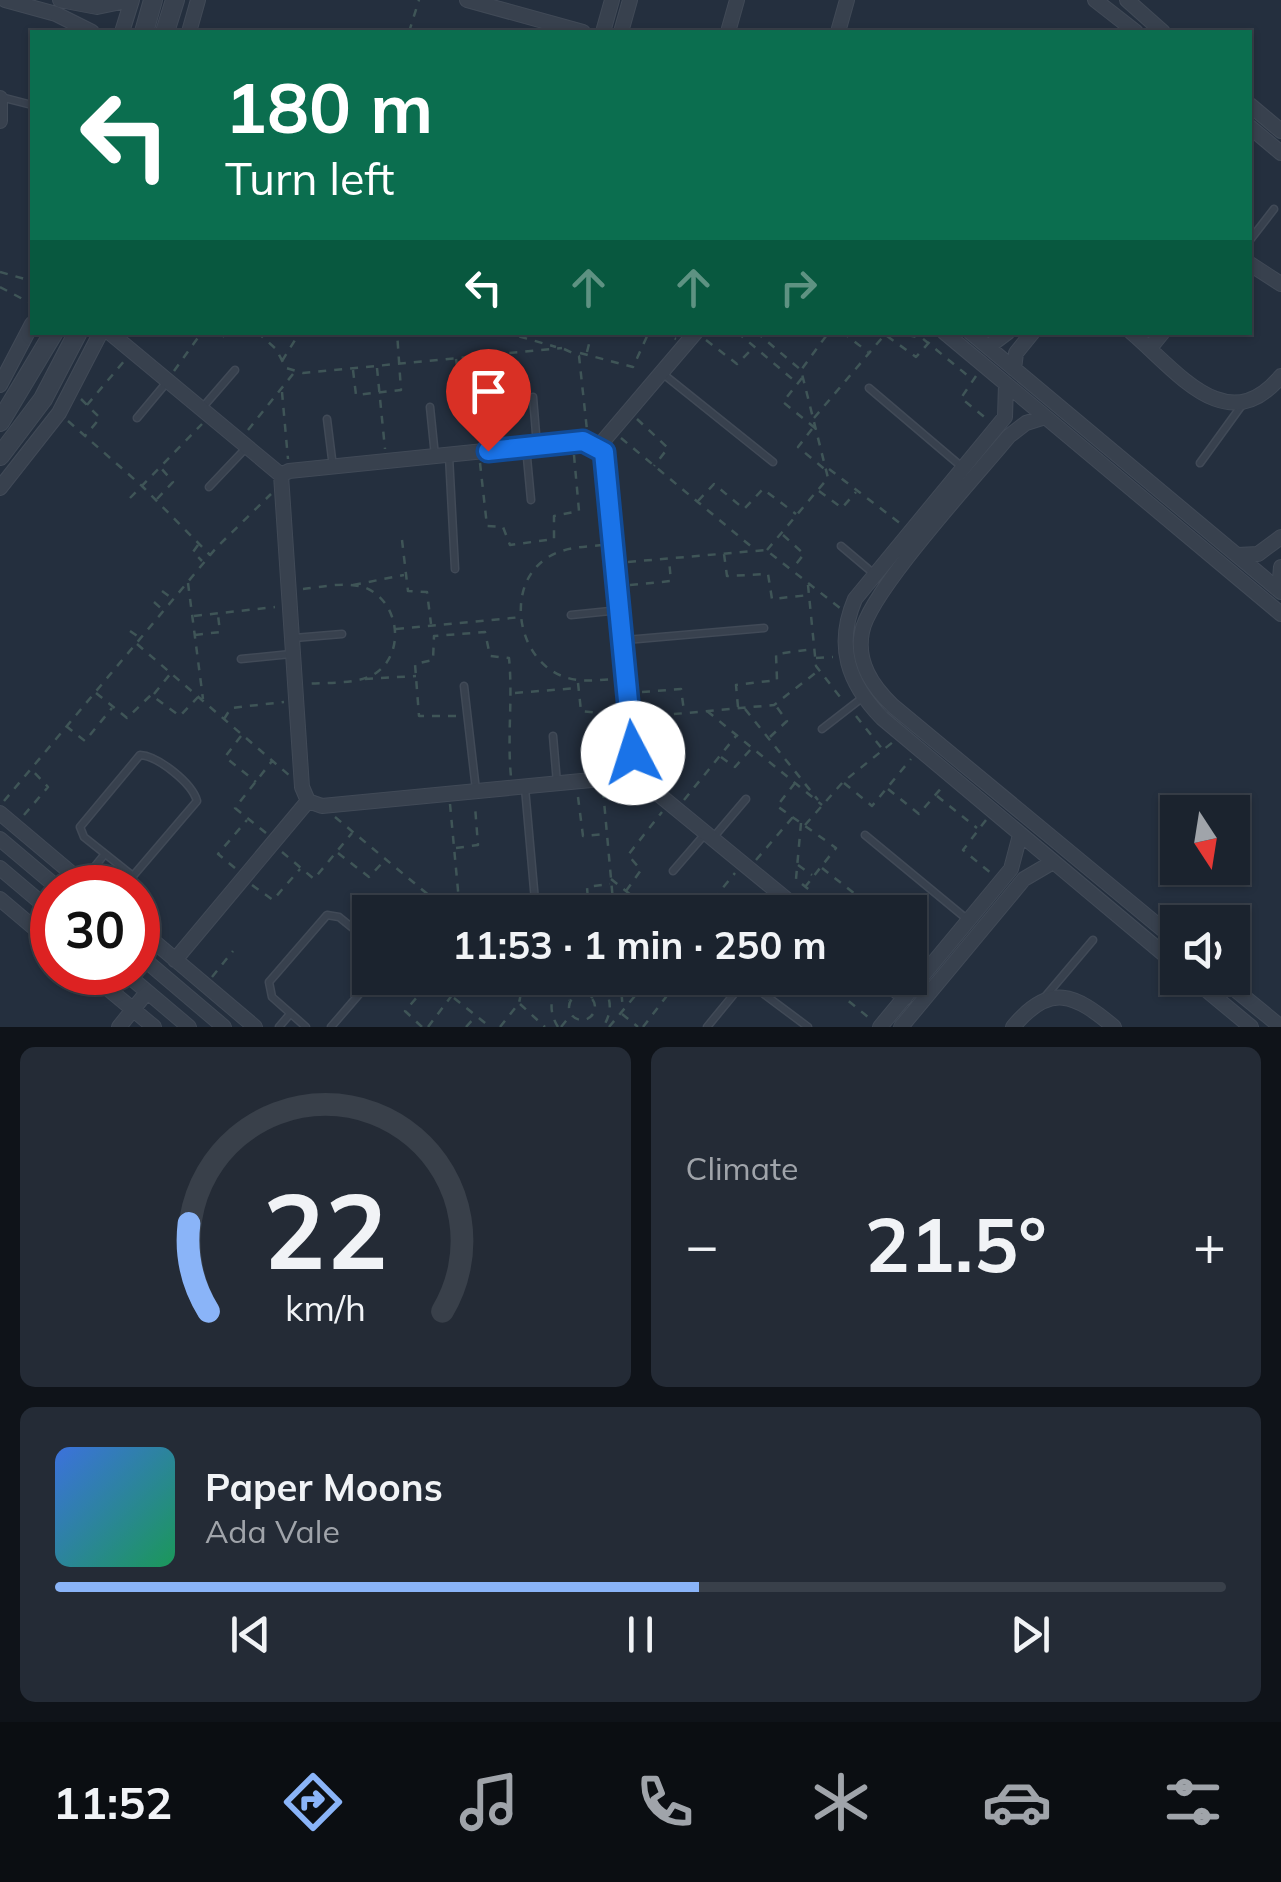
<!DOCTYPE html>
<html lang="en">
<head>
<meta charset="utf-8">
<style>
  :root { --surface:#1b232e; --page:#242b36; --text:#f1f3f6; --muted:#a0a4aa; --line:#39404a; --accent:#8ab4f8 }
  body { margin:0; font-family:Mulish,sans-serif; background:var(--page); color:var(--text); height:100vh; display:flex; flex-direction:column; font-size:38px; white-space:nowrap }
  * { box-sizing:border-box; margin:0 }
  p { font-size:32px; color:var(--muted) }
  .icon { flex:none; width:55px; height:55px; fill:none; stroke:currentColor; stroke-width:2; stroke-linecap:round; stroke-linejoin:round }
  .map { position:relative; height:1027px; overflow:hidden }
  .sheet { display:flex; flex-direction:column; gap:20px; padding:20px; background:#0f1319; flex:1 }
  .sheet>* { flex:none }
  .top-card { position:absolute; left:30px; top:30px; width:1222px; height:305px; border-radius:0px; box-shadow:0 2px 8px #0004,0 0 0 2px var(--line); background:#0b6e4f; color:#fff; overflow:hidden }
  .needle { width:65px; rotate:168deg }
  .buttons { position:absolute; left:1160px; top:795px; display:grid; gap:20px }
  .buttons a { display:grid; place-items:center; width:90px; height:90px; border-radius:0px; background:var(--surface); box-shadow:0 2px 8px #0004,0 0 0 2px var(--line); font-size:50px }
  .speed { position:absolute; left:30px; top:865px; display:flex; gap:20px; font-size:50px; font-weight:700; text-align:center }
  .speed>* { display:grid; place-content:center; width:130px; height:130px; border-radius:50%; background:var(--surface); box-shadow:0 2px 8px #0004,0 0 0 2px var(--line); line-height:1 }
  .speed .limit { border:15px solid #d22; background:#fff; color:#111 }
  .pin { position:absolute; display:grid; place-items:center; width:85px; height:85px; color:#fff; margin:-102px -42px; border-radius:50% 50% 50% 0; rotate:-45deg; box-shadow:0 0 10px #0007 }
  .pin .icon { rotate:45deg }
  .me { position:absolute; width:110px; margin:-55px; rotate:355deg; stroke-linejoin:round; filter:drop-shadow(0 0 8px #0008) }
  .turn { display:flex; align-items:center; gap:35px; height:210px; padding:0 30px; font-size:45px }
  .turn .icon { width:130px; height:130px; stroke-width:2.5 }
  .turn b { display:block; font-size:70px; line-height:85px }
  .lanes { display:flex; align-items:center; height:95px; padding:0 30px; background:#0003; justify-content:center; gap:50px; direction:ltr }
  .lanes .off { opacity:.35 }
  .big { font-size:75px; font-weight:700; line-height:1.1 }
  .sheet .tile { flex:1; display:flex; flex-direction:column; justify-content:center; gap:15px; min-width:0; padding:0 35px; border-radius:15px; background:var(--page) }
  .sheet .dial { align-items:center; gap:0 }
  .dial svg { height:260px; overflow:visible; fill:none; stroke:var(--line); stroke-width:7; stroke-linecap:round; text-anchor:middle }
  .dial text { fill:var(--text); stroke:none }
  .song { display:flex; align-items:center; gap:30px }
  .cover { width:120px; height:120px; border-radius:15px; background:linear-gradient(135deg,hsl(220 70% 55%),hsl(150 70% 35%)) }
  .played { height:10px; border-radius:5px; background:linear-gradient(90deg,var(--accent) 55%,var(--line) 55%) }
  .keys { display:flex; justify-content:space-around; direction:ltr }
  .heat { display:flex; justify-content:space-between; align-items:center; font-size:55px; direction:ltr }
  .sheet .tiles { flex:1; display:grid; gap:20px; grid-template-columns:1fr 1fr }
  .tile:last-child { grid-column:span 2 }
  .trip { position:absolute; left:352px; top:895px; width:575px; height:100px; border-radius:0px; background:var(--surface); box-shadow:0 2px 8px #0004,0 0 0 2px var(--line); font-weight:700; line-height:100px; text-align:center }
  .tab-bar { display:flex; height:160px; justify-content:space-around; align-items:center; background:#0b0e12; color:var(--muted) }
  .tab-bar .icon { width:70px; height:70px }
  .tab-bar .on { color:var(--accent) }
  .tab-bar b { font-size:45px; color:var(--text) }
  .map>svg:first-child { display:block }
</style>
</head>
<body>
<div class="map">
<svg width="1281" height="1027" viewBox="0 0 1281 1027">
  <rect width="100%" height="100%" fill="#242f3e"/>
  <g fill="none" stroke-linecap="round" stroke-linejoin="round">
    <defs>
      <path id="service" d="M1 97 32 105
        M1250 240 1274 209
        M662 373 773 462
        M869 388 962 467
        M533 397 537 446
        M203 407 235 370
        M430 407 435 456
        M137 418 167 382
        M327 419 333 467
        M526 447 531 500
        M449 456 455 569
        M1200 463 1242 405
        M209 487 246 448
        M841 546 873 573
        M571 615 620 610
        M294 638 342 634
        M626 640 764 628
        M241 659 291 654
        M464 686 476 790
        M822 729 862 698
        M553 736 557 783
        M140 755C158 756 192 783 197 801L133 876 84 837 80 827Z
        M525 788 536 912
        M865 835 968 920
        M712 839 746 799
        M673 871 705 834
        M83 881 104 855
        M1044 998 1093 940
        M279 1027 290 1014
        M306 1027 272 997 269 982 327 915 339 917 370 942
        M331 1027 373 978
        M707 1027 739 988 749 983 808 1027"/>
      <path id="minor" d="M5 0 56 14 92 32
        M60 0 97 7 131 0
        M467 0 583 32
        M1095 0 1136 32
        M1127 0 1163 32
        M122 32 132 0
        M189 32 198 0
        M603 32 612 0
        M621 32 630 0
        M728 32 737 0
        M838 32 847 0
        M0 98V121
        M1250 105 1281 131
        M1250 127 1281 153
        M1250 264 1281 284
        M109 332 281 475
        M944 332 1281 614
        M970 332 1281 592
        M1131 332C1177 371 1227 441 1281 376
        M988 347 1008 332
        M1150 348 1163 332
        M1014 369 1016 353 1033 332
        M1006 384 1005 417 855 599C835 646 848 683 882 718L1178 966
        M0 385 32 324
        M1045 417 1026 423 1009 436C978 474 869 592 862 632 856 662 872 686 893 706L1178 942
        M572 442 594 443 608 459 633 753 629 770 602 779 322 806 308 801 302 787 281 475 289 471Z
        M599 446 696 332
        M0 488 59 413 101 332
        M1238 555 1258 554 1281 537
        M1279 590 1281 567
        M629 770 802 912
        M0 813 89 888
        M0 839 58 888
        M0 868 52 912
        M0 899 52 943
        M138 928 255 1027
        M138 954 224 1027
        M175 960 308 801
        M88 972 154 1027
        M124 972 189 1027
        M880 978 905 998
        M1192 978 1251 1027
        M1221 978 1281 1027
        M119 1027 147 992
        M880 1027 1011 869 1020 835
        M901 1027 1024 879 1053 862
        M1013 1027C1050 982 1075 994 1114 1027"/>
      <path id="tertiary" d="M144 32 153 0
        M165 32 175 0
        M0 422 54 332
        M0 456 43 399 78 332"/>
    </defs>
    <!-- service casing -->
    <use href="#service" stroke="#414a57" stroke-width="9"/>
    <!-- minor casing -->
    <use href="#minor" stroke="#414a57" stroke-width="16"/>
    <!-- tertiary casing -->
    <use href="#tertiary" stroke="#414a57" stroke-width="20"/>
    <!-- path -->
    <path stroke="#3f5557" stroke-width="2.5" stroke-dasharray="8 8" stroke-linecap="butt" d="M409 32 419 0
      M0 272 32 281
      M0 287 32 304
      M182 332 201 335
      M218 332 226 338 231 332
      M257 332 276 349 286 368 303 373 562 348
      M504 332 556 347
      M660 332 676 339
      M737 332 797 383
      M756 332 801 370
      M842 332 868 352
      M892 332 922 338 973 380
      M887 336 916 357 934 337
      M706 340 737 364 753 348
      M564 349 579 356 587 430
      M587 352 592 332
      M580 353 633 367 649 332
      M479 358 487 440
      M456 359 460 386 503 381V356
      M282 361 300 332
      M377 368 385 449
      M353 370 356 395 401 390 397 332
      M174 371 202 332
      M976 376 961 398 988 420
      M802 378 783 402 815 428
      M282 392 288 459
      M81 399 100 418 85 436
      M87 405 125 360
      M814 418 887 332
      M637 419 668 448 654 466
      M68 421 142 486 210 555
      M812 429 798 447 828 472
      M248 430 293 374
      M621 438 753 548
      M480 463 487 526 503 527 510 545 554 539V516L579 511 574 455
      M829 469 901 524
      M819 491 842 508 856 492
      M130 498 202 424
      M157 499 173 482 161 468
      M698 501 714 484 744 509 763 489 796 514
      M783 535 804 554 793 568
      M402 540 408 591 427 592 431 624
      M198 545 193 552 202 561
      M603 545C583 547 561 547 544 560 505 589 518 659 562 676 579 683 597 680 615 679
      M767 550 828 478 801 370 829 332
      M724 554 727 576 768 574 772 599 809 595
      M628 562 766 550 840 608
      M188 583 203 699
      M353 585 404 575
      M630 585 671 581 669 560
      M808 585 816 666 844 702
      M303 589C322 587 347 581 366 588 399 602 406 652 376 673 358 685 327 682 306 684
      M162 591 173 599
      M154 602 163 610
      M194 616 275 607
      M396 629 522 617
      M130 631 140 638
      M195 635 220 632 218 615
      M137 644 290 776
      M816 658 833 657
      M365 679 416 676
      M578 683 581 711 599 713 605 767
      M642 692 681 689 684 711
      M96 693 127 718 151 695 180 716 198 697
      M515 693 577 688
      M154 694 171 673
      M738 707 736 685 777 680 776 654 814 649
      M745 709 818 800
      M707 711 822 805
      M456 716H419L415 664 433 660 434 636 485 632 490 656 509 658C513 700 507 735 511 777
      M856 716 883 750
      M642 717 774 705 818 671
      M224 719 231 708 284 702
      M66 726 85 741 112 708
      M241 736 225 757 256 782
      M770 737 787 721 776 706
      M721 757 735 767 751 749
      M795 783 777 806 836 848 805 887
      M844 783 872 806 911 759
      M888 789 919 814 943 786
      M603 790 614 912
      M937 796 977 828
      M578 797 583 836 605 834
      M684 800 736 736
      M4 801 217 547 271 494
      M450 804 460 912
      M24 815 48 787 32 770
      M335 817 449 912
      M986 820 963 850 992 874
      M801 823 796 879 836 912
      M805 825 843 782 893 742
      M266 833 235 808 272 761
      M456 848 478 845 475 806
      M282 852 314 879 352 833
      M338 853 369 877 384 861
      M756 860 793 817
      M798 865 812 875
      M235 868 218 854 247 820
      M822 868 855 894 841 912
      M611 879 652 912
      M252 885 273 900 300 869
      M626 891 641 870 628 855 662 812
      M460 900 481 898 485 912
      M412 912 425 894
      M589 912 587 887 610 884
      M703 912 735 873
      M212 977 233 951
      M429 978 490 1027
      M587 978C610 986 616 1007 603 1027
      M620 978 623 1010
      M853 978 840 994 868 1017
      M464 982 513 978
      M556 990 569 1000
      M569 1007a13 13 0 1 1 26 0a13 13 0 1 1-26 0Z
      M591 998 601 986
      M520 1004 545 1027
      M622 1014 638 1027
      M422 1027 405 1011 431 981
      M428 1027 465 978
      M466 1027 475 1017
      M500 1027 519 1003 524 978
      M558 1027C545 1006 552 986 575 978
      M561 1027 570 1016
      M609 1027 650 978
      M643 1027 666 997 648 980"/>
    <!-- service -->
    <use href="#service" stroke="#38414e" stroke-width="6"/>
    <!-- minor -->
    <use href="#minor" stroke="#38414e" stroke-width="14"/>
    <!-- tertiary -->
    <use href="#tertiary" stroke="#38414e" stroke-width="18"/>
  </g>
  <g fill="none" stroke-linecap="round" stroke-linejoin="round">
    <defs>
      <path id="route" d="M488 451 583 441 604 452 633 753"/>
    </defs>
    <!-- route casing -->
    <use href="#route" stroke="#114b97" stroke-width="25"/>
    <!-- route -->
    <use href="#route" stroke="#1a73e8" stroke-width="18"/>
  </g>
</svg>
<div class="buttons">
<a><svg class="needle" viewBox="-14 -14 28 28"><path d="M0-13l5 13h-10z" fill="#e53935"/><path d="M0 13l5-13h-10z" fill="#a0a4aa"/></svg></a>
<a><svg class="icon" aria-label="sound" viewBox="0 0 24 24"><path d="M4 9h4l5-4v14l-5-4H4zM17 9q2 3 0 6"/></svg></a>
</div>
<div class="speed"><div class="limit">30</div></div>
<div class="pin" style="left:488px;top:451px;background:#d93025"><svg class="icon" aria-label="arrive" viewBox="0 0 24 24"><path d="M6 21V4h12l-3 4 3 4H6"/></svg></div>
<svg class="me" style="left:633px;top:753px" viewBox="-20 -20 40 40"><circle r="19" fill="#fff"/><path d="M0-13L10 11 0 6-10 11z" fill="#1a73e8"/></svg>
<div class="trip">11:53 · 1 min · 250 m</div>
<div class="top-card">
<div class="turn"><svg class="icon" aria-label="left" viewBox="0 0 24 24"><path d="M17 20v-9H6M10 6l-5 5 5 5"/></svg><div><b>180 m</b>Turn left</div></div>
<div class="lanes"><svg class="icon" aria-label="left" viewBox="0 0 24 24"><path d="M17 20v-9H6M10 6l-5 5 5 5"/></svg><svg class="icon off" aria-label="ahead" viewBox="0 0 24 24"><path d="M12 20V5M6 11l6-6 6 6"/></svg><svg class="icon off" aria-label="ahead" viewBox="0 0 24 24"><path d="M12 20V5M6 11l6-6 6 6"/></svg><svg class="icon off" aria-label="right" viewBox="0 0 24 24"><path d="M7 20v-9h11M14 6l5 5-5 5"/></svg></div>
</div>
</div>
<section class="sheet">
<div class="tiles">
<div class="tile dial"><svg viewBox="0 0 100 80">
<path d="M14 69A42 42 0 1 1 86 69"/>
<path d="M14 69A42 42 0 0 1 8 42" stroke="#8ab4f8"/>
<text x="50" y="56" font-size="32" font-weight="700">22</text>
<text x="50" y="72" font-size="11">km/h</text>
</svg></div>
<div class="tile"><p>Climate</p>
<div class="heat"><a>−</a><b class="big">21.5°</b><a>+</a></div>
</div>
<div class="tile">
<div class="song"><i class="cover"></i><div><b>Paper Moons</b><p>Ada Vale</p></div></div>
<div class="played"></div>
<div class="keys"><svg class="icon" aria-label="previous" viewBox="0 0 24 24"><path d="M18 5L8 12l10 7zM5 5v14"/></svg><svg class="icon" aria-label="pause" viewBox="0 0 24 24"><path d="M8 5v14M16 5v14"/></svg><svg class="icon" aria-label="next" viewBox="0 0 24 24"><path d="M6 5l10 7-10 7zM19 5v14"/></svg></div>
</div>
</div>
</section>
<nav class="tab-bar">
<b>11:52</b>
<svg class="icon on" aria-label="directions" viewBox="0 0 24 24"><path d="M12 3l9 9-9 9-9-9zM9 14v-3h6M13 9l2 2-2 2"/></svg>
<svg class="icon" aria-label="music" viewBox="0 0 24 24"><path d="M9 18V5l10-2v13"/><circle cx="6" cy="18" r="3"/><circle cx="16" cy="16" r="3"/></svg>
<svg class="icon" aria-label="phone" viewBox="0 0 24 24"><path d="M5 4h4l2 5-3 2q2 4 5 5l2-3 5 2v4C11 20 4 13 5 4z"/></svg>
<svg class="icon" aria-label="climate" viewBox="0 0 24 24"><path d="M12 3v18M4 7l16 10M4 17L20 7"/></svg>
<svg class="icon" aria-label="car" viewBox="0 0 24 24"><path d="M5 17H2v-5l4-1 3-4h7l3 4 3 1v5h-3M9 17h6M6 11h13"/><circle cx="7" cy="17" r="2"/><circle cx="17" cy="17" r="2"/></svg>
<svg class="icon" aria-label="filters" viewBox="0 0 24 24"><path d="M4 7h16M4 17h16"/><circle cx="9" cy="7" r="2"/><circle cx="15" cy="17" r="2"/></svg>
</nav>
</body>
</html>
